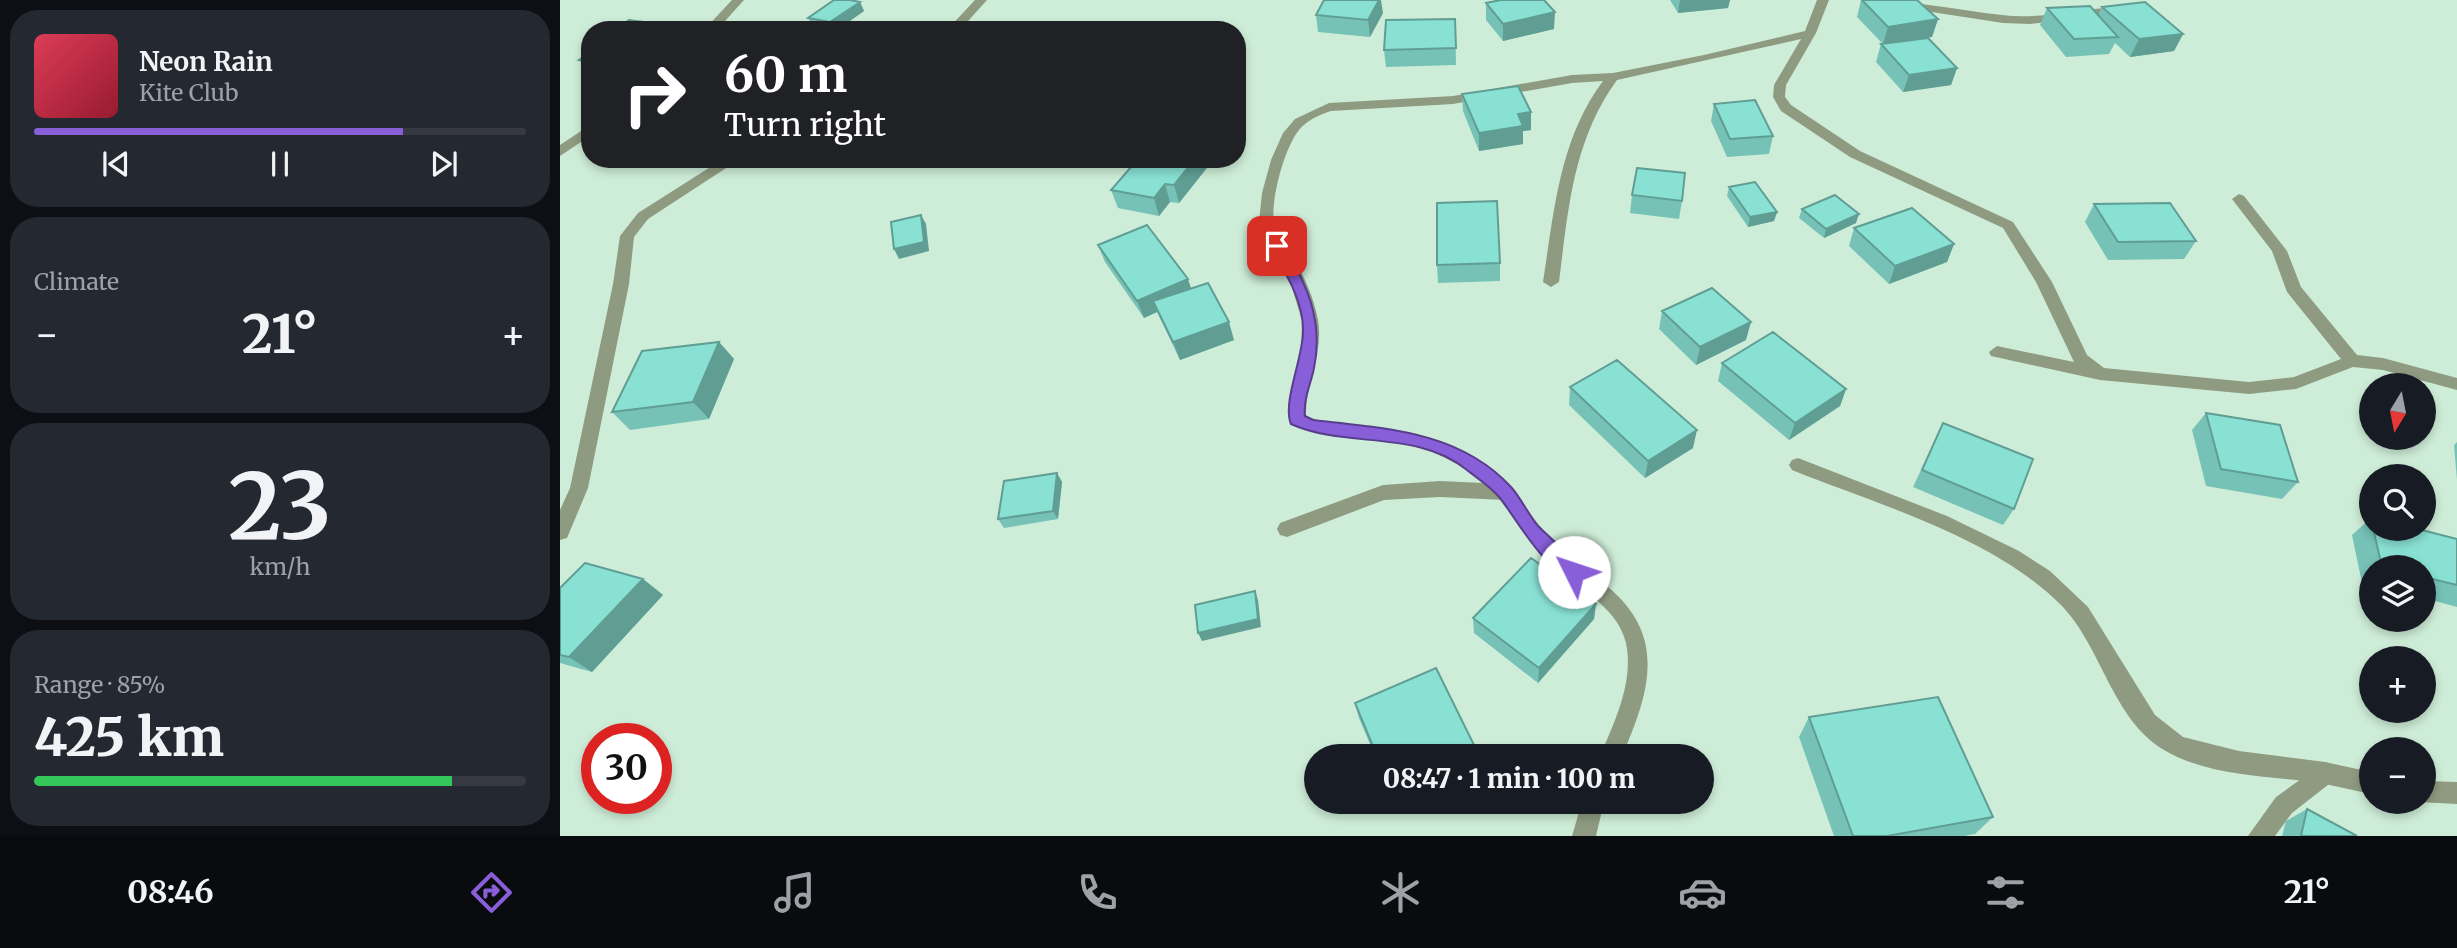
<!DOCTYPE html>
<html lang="en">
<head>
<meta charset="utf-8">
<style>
  :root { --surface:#171b24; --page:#242831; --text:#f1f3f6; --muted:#9ea1a6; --line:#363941; --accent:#885fd9 }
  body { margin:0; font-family:Merriweather,serif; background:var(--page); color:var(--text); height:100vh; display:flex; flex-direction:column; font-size:26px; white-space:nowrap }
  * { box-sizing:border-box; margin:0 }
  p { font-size:23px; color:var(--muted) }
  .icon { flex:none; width:38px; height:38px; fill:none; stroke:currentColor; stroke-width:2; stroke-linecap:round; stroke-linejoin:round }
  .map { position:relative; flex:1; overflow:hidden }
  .details { display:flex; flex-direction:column; gap:10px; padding:10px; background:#0d0f14; width:560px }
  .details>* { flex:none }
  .guide { position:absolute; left:21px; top:21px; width:665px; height:147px; border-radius:28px; box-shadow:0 4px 10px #0003; background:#202124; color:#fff; overflow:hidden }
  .needle { width:46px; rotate:190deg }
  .tools { position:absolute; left:1799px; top:373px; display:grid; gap:14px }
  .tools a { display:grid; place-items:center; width:77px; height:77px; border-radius:50%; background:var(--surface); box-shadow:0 4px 10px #0003; font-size:35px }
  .speed { position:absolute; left:21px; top:723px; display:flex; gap:14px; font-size:35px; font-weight:700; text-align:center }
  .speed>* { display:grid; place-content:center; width:91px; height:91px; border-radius:50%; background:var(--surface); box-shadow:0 4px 10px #0003; line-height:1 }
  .speed .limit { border:10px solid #d22; background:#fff; color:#111 }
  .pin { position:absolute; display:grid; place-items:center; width:60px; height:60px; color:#fff; margin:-30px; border-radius:14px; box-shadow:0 4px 10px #0006 }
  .me { position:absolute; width:77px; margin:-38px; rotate:311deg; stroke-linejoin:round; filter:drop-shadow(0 0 5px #0008) }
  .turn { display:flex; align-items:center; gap:24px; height:147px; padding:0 28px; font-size:32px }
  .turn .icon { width:91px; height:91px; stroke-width:2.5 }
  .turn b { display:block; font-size:49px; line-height:60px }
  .big { font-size:52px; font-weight:800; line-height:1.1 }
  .details .tile { flex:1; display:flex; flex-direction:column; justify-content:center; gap:10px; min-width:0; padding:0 24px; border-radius:28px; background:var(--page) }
  .details .dial { align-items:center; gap:0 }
  .dial b { font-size:91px; line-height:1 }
  .song { display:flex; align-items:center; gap:21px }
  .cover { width:84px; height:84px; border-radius:10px; background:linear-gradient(135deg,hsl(350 70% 55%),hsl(350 70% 35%)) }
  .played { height:7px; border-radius:4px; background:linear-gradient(90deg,var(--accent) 75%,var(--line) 75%) }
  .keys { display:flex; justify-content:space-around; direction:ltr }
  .heat { display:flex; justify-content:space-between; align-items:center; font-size:38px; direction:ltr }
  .charge { height:10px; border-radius:5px; background:linear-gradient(90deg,#34c759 85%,var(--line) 0) }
  .trip { position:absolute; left:744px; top:744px; width:410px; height:70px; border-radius:35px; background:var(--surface); box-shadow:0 4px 10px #0003; font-weight:800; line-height:70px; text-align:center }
  .menu { display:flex; height:112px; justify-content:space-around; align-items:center; background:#090b0e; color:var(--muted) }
  .menu .icon { width:49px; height:49px }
  .menu .active { color:var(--accent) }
  .menu b { font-size:32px; color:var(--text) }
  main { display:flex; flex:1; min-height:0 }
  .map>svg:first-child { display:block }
</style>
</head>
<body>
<main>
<section class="details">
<div class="tile">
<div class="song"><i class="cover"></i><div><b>Neon Rain</b><p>Kite Club</p></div></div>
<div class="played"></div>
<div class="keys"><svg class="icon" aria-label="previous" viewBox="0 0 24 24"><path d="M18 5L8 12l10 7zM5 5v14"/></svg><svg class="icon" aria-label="pause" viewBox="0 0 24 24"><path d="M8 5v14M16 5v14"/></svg><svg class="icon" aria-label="next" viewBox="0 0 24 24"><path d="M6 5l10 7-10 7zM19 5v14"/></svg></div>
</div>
<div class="tile"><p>Climate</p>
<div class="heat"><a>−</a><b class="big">21°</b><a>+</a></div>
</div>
<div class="tile dial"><b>23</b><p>km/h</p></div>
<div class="tile"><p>Range · 85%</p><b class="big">425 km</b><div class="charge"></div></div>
</section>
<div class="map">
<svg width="1897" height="836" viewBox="0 0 1897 836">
  <rect width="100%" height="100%" fill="#ceedd8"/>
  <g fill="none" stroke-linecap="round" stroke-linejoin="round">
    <!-- lane -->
    <path fill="#8f9b81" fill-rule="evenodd" d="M1307 0C1353 0 1396 10 1442 15 1475 19 1510 12 1544 8L1550 12 1544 16 1470 24 1443 23 1313 3Z
      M880 481 945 484 952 487 954 492 952 497 945 500 880 497 824 500 727 537 720 535 717 529 720 523 823 485Z
      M1765 762 1773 765 1776 773 1773 781 1732 813 1715 836H1688L1716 797Z"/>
    <!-- street -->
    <path fill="#8f9b81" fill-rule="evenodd" d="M172 0H184L157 30H144Z
      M415 0H427L400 30H387Z
      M1257 0H1269L1256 33 1226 85 1225 97 1231 105 1300 151 1453 222 1492 282 1527 355 1544 368 1689 382 1734 377 1781 359 1727 292 1712 251 1672 199 1679 194 1684 196 1727 251 1741 287 1797 355 1823 358 1897 378V390L1823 370 1793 367 1736 389 1689 394 1540 380 1431 356 1429 352 1437 346 1514 362 1476 282 1443 228 1290 157 1221 111 1213 97 1214 85 1241 39 1057 80C1013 140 1008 211 999 282L991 287 983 282C994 212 999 140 1043 81L1012 83 893 104 771 111C759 115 747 120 739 130 723 150 707 210 716 234 719 242 727 248 732 256 744 275 754 298 758 320 764 353 745 383 746 416 791 433 841 425 887 443 946 467 955 500 994 543 1010 560 1030 572 1048 587 1108 637 1089 694 1062 756H1040C1055 721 1074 682 1066 643 1057 604 1012 586 986 560 969 544 958 523 944 505 927 482 902 465 877 454 834 435 779 443 731 425L728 409 741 353 742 321 731 284 702 235 699 222 702 193 711 160 723 133 735 119 769 103 893 96 1012 75 1053 73 1144 55 1245 31Z
      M30 125V136L0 156V145Z
      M163 159H180L88 219 74 237 69 284 28 488 7 538 0 540V510L10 488 53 284 60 236 78 213Z
      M1238 458 1387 516 1459 551 1490 571 1528 607 1595 715 1623 737 1679 751 1765 762 1811 772V794C1796 791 1780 787 1765 784 1712 775 1652 778 1604 750 1552 719 1542 647 1501 605 1433 537 1319 505 1232 470L1229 465 1232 460Z
      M1864 781 1897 782V804L1859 802H1864Z
      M1022 802H1044L1036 836H1012Z"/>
  </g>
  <!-- wall -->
  <path fill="#76c2b6" d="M1110 0H1170L1168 8 1118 13Z
    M1301 0H1357L1378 19 1372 37 1323 44 1297 17Z
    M300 2 304 11 277 30H267L253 27 248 18Z
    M926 3 994 29 943 41 926 20Z
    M1542 7 1623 34 1614 51 1570 57 1555 43 1549 54 1506 57 1480 25 1487 8 1538 15Z
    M823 13 810 37 758 32 756 15Z
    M895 19 896 65 826 67 824 50Z
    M1321 44 1397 68 1391 85 1343 92 1316 62Z
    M30 52V74L19 60Z
    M902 94 971 112V130L963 131V144L919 151 903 111Z
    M1154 104 1213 136 1209 154 1167 157 1151 121Z
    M654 159 619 203 610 202 599 216 558 208 551 190Z
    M1169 187 1217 212 1214 221 1188 227 1167 196Z
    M1072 195 1122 201 1119 219 1070 213Z
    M1534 204 1636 241 1624 259 1548 260 1525 222Z
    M1242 209 1296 223 1264 238 1239 218Z
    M1294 228 1394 244 1387 262 1329 284 1289 246Z
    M538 245 631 288 674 340 620 360 597 312 584 318 545 262Z
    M940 263V281L878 283 877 265Z
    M1102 311 1186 340 1136 365 1099 329Z
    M159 342 174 359 149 419 70 430 52 412Z
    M1162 363 1286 389 1280 406 1229 440 1158 381Z
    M1010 387 1133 448 1085 478 1009 405Z
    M1646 413 1738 482 1722 499 1646 486 1632 430Z
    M1383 423 1454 509 1443 525 1353 487Z
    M1897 442V480L1894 445Z
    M497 473 502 482 498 519 444 528 438 519Z
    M1811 518V528H1854L1897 539V607L1864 598V567H1811V585L1802 583 1792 535Z
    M83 579 103 595 32 672 0 663V588Z
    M1036 604 1034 619 978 683 914 633 913 618Z
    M795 703 914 745V756H815L799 718Z
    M1249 717 1433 817 1415 834 1404 836H1274L1239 737Z
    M1747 809 1797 836H1722L1726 821Z"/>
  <!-- shaded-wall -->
  <path fill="#609e94" d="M819 0H821L823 13 810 37 808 20Z
    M1120 0H1170L1168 8 1118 13Z
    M300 2 304 11 277 30H274L270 22Z
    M995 12 994 29 943 41V24Z
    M1378 19 1372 37 1323 44 1328 27Z
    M98 24 102 30H89Z
    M1623 34 1614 51 1570 57 1579 39Z
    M1397 68 1391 85 1343 92 1349 75Z
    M971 112V130L963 131V144L919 151V133L958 114Z
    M635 159H654L619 203 614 185Z
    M605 184 610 202 599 216 594 198Z
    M1217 212 1214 221 1188 227 1190 217Z
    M1299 214 1296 223 1264 238 1266 229Z
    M361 215 366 224 369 251 339 259 334 249Z
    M1394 244 1387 262 1329 284 1335 266Z
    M628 279 634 297 593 301 597 312 584 318 577 301Z
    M669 322 674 340 620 360 613 342Z
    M1191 322 1186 340 1136 365 1140 347Z
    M159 342 174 359 149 419 133 402Z
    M1286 389 1280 406 1229 440 1235 423Z
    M1137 430 1133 448 1085 478 1088 461Z
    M497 473 502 482 498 519 493 511Z
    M83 579 103 595 32 672 9 657Z
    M695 591 698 600 701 627 642 641 638 633Z
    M1036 604 1034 619 978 683 979 668Z
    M914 745V756H890Z"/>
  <!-- building -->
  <path fill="#89e1d4" stroke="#609e94" stroke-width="2" d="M274 0H290L300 2 270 22 248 18Z
    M764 0H819L808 20 756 15Z
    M941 0H984L995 12 943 24 926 3Z
    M1302 0H1357L1378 19 1328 27Z
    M1585 2 1623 34 1579 39 1542 7Z
    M1530 6 1558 37 1514 39 1487 8Z
    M895 19 896 48 824 50 826 20Z
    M69 20 98 24 89 30H55Z
    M1368 38 1397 68 1349 75 1321 44Z
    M30 52V61L19 60Z
    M958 86 971 112 958 114 963 126 919 133 902 94Z
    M1195 100 1213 136 1170 139 1154 104Z
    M578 159H635L614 185 605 184 594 198 551 190Z
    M1077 168 1125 173 1122 201 1072 195Z
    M1195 182 1217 212 1190 217 1169 187Z
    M1275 195 1299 214 1266 229 1242 209Z
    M937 201 940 263 877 265V203Z
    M1610 203 1636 241 1558 242 1534 204Z
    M1352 208 1394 244 1335 266 1294 228Z
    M361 215 364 242 334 249 331 222Z
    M587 225 628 279 577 301 538 245Z
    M648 283 669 322 613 342 593 301Z
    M1152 288 1191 322 1140 347 1102 311Z
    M1213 332 1286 389 1235 423 1162 363Z
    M159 342 133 402 52 412 82 351Z
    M1057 360 1137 430 1088 461 1010 387Z
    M1646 413 1720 425 1738 482 1661 469Z
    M1383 423 1473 459 1454 509 1362 470Z
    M497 473 493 511 438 519 444 481Z
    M1813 528H1854L1897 539V585L1864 577V567H1822Z
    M971 558 1036 604 979 668 913 618Z
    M25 563 83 579 9 657 0 655V588Z
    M695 591 698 619 638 633 635 605Z
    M876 668 914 745 890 756H817L795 703Z
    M1378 697 1433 817 1327 836H1293L1249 717Z
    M1747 809 1797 836H1741Z"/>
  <!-- route -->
  <path fill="#885fd9" stroke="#583e8d" stroke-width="2" d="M717 241 722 243C746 282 764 320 754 368 751 384 743 399 745 416L753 420C823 428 900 431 951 487 961 498 968 514 978 526 989 537 1018 561 1023 572L1020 577C994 587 954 515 940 498 931 487 917 478 907 470 857 429 786 449 731 424 722 403 743 358 743 332 744 301 725 272 710 246Z"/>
</svg>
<div class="tools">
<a><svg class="needle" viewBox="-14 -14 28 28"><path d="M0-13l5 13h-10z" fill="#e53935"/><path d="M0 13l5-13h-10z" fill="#9ea1a6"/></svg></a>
<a><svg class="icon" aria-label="search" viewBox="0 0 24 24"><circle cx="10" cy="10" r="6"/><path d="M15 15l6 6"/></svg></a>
<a><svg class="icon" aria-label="layers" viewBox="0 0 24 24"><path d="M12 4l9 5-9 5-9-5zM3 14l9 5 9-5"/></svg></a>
<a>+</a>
<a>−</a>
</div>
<div class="speed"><div class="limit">30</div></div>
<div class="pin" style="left:717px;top:246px;background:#d93025"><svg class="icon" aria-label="arrive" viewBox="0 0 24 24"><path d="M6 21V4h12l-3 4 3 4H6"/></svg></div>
<svg class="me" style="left:1014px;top:572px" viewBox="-20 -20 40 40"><circle r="19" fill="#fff"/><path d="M0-13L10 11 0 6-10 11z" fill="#885fd9"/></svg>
<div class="trip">08:47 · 1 min · 100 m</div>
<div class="guide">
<div class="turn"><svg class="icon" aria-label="right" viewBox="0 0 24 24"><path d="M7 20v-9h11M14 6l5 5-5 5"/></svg><div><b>60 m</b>Turn right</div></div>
</div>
</div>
</main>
<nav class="menu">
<b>08:46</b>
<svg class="icon active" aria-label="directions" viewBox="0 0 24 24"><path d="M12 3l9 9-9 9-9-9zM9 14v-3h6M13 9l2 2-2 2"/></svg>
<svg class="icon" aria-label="music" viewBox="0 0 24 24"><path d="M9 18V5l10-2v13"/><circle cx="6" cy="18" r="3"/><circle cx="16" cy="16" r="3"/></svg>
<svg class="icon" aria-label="phone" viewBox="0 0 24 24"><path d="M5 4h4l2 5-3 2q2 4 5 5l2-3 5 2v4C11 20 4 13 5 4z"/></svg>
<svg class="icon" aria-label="climate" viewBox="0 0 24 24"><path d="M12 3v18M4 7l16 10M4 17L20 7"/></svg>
<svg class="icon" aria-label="car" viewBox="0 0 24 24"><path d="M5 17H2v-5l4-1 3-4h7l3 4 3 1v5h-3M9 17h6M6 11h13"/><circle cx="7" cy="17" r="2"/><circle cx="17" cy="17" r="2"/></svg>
<svg class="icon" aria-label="filters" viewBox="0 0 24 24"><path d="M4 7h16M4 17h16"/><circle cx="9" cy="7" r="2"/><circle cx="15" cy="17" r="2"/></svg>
<b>21°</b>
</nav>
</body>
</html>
